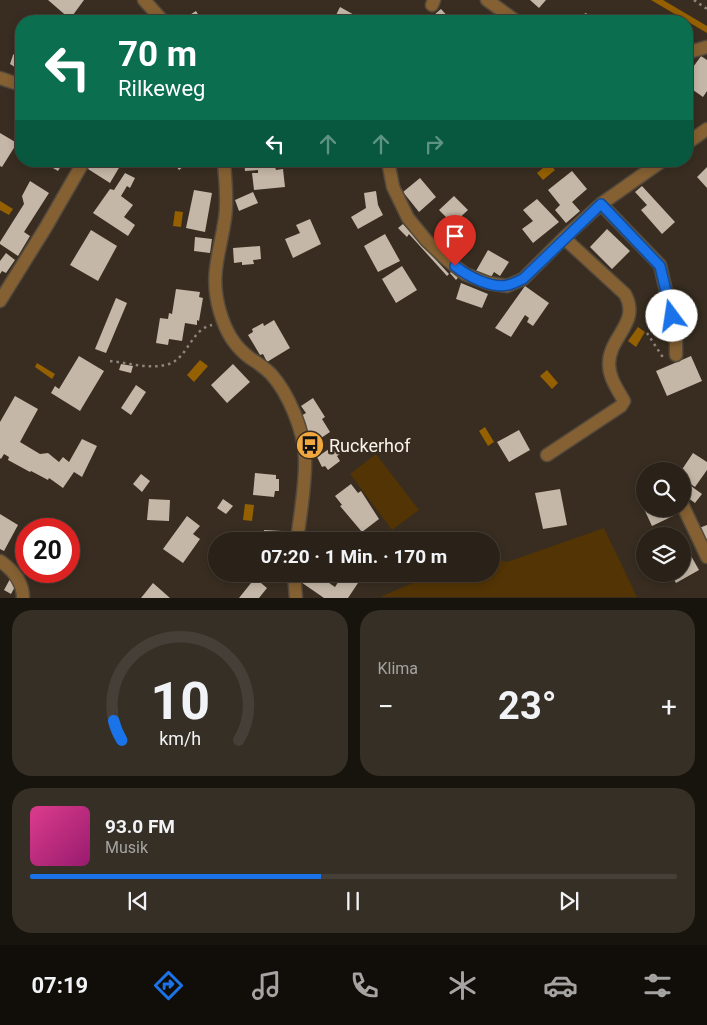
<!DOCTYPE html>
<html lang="de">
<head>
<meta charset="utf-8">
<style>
  :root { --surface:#2a2218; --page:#362f25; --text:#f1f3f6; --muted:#a5a4a2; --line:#463f37; --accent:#1a73e8 }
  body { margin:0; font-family:Roboto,sans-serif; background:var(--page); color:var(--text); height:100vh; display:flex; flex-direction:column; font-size:19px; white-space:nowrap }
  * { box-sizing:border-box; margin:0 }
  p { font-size:16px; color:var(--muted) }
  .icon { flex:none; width:28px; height:28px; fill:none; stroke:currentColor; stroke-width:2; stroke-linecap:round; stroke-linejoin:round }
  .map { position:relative; height:598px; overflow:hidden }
  .drawer { display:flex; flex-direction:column; gap:12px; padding:12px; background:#17130d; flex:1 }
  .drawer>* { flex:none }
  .hud { position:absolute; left:15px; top:15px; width:678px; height:152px; border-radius:20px; box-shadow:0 2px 8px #0003,0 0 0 1px var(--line); background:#0b6e4f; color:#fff; overflow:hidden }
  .controls { position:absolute; left:636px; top:462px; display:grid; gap:10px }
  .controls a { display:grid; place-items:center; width:55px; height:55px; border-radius:50%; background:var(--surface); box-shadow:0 2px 8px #0003,0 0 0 1px var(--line); font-size:25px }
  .speed { position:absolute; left:15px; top:518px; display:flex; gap:10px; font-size:25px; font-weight:700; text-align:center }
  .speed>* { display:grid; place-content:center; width:65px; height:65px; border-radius:50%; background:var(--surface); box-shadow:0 2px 8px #0003,0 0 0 1px var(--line); line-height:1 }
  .speed .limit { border:8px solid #d22; background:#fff; color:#111 }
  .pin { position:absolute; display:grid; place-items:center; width:42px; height:42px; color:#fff; margin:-51px -21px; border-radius:50% 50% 50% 0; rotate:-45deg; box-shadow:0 0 5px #0007 }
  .pin .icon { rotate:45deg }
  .me { position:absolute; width:55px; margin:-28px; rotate:346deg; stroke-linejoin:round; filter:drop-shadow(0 0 4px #0008) }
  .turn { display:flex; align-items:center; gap:18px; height:105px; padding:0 20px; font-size:22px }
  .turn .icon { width:65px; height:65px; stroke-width:2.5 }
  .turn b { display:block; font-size:35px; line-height:42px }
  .lanes { display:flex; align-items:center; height:48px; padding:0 20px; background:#0003; justify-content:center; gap:25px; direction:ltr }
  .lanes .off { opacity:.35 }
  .big { font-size:38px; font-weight:700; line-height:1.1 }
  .drawer .tile { flex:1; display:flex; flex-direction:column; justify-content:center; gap:8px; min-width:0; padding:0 18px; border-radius:20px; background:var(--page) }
  .drawer .dial { align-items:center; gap:0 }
  .dial svg { height:130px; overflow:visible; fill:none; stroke:var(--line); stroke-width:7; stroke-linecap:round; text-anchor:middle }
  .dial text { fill:var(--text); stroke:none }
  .song { display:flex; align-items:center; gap:15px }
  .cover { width:60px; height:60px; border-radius:8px; background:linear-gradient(135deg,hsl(330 70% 55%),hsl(320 70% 35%)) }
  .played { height:5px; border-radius:2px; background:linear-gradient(90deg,var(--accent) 45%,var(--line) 45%) }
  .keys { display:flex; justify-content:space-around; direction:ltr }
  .heat { display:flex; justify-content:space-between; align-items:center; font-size:28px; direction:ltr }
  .drawer .tiles { flex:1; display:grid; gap:12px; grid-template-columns:1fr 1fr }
  .tile:last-child { grid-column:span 2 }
  .trip { position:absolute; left:208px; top:532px; width:292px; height:50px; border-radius:25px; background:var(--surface); box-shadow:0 2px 8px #0003,0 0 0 1px var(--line); font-weight:700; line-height:50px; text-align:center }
  .tab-bar { display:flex; height:80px; justify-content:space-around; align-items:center; background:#110e0a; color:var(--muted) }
  .tab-bar .icon { width:35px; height:35px }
  .tab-bar .current { color:var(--accent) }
  .tab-bar b { font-size:22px; color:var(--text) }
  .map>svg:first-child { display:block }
</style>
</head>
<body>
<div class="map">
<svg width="707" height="598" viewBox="0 0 707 598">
  <rect width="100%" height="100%" fill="#382d20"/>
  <!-- green -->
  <path fill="#523405" d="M376 454 419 510 392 530 350 474Z
    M604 528 637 597H380L422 579 423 574H491V558L507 562Z"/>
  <!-- water -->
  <path fill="#946001" d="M651 0H663L707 26V33Z
    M549 163 555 170 543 180 537 173Z
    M0 201 13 209 9 215 0 210Z
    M175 211 183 212 181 227 173 226Z
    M638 327 645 332 636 347 628 341Z
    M200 360 208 366 194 382 187 375Z
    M37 363 55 374 52 379 35 367Z
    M547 370 558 383 552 389 540 376Z
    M485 427 494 442 488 446 479 431Z
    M245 504 254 505 252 521 243 520Z"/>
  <!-- building -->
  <path fill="#c4b7a7" d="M48 0H84L70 19Z
    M530 0H546L539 8Z
    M340 7 358 17 356 21H333Z
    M441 9 452 21H427Z
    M196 11 202 21H180Z
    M585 13 606 21H582Z
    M217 16 220 21H209Z
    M21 46V71L10 64 13 55Z
    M701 56 707 60V91L703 97 686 85V77Z
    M0 133 17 143 2 167 0 166Z
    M41 161H64L58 171Z
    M92 161H123L110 183 88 169Z
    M172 161H191L179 170Z
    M244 161H281L282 166 275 167 276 170 283 169 285 187 254 190 252 173H258V170L245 171Z
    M707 167V188L697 177Z
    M572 171 587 189 572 202 580 211 566 223 555 210 560 205 548 190Z
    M125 173 135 178 130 188 127 186 121 196 133 205 124 217 135 225 128 236 93 213 110 189 114 190Z
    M420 178 436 197 419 212 403 192Z
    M30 181 49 193 24 232 30 236 18 256 0 244V242L24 204 22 196Z
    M642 186 675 222 662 234 641 210 647 205 635 192Z
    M194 190 212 193 205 232 186 228Z
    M376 191 378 205 383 215 358 229 351 217 366 208 364 193Z
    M253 192 258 203 239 211 235 200Z
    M454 196 468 210 453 224 439 210Z
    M537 199 559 222 533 243 522 229 533 221 523 210Z
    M310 219 321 244 293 258 285 239 300 233 296 225Z
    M403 224 449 274 447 276 409 234 407 237 398 228Z
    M607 229 630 251 612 269 590 247Z
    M91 230 117 246 98 281 70 265Z
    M385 234 400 261 378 272 364 246Z
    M195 237 212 239 210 253 194 251Z
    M260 246 261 259 253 260 254 264 242 265V262L234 263 233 248Z
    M488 250 509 262 500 276 494 272 490 279 476 271Z
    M6 253 15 260 6 273 2 271 0 274V261Z
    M402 266 417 290 396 303 382 279Z
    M454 269 460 275 456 280 450 273Z
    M461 283 488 294 482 308 456 299Z
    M525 286 549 303 533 326 527 322 529 318 525 315 511 337 495 328Z
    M176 289 200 292 199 297 203 298 199 321 197 320V325L185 323 182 341 169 339 168 345 156 343 160 318 168 319 169 313 172 314Z
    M116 298 127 303 106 353 95 349Z
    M274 320 290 348 267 362 263 354 260 355 248 335 253 332 252 329 263 323 264 326Z
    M79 356 104 371 80 411 51 393 55 386 59 389Z
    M691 356 702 381 667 396 656 371Z
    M121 364 133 366 131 373 119 370Z
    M233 364 250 382 227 403 211 385Z
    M136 385 146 392 131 415 121 408Z
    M15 396 38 409 20 442 40 454 48 453 59 462 63 457 69 462 82 439 97 446 82 477 74 472 63 488 49 478 48 480 31 471 30 472 8 460 9 457 4 454 1 459 0 458V422Z
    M313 398 325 417 322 419 330 432 315 442 299 417 306 413 301 406Z
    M519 430 530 450 509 462 497 442Z
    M338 443 343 452 337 456 340 461 328 470 325 466 322 467 317 457Z
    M693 453 707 462V470L695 487 682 478V471H681Z
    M255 473 276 475V479H279V491H275L274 497 253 495Z
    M141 474 150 481 142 492 133 484Z
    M351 484 358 493 361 491 379 519 362 532 340 506 342 505 335 496Z
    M691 486 702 494 695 503 684 495Z
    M560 489 567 525 543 529 535 493Z
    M149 499 170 500 169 521 147 520Z
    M223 499 233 506 226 514 217 508Z
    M644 509H670L673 516 652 526Z
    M0 514 18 525 4 551 0 549Z
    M187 516 200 526 193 534 200 539 183 563 163 549Z
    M707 525V539L704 540 699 528Z
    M264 530 282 531 281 541H263Z
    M402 531 410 541H399L395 536Z
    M317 532 330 541H311Z
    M682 551 685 556 690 554 699 570 676 583 671 574H682Z
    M303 574H316L335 587 342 576 338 574H364L348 598H324L298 580Z
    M255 578 267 588 259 598H239Z
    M10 579 17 583 11 594 4 590Z
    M153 583 170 598H141Z"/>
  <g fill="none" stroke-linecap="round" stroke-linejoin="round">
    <defs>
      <path id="minor" d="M144 0 163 21
        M487 0 516 21
        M432 5 434 0
        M686 53 707 47
        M0 78 21 85
        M686 144 707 129
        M224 161C225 180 228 199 225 218 220 254 209 275 220 312 226 332 234 346 250 358 258 363 265 368 271 374 289 394 304 431 305 458 306 485 300 514 297 541
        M388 161 393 187 408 218 426 240 445 258 465 274 488 283 507 286 523 279 564 238 601 204 662 161
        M601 204 660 265 676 334V355
        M0 301 46 227 84 161
        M547 455 621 406 624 401C618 390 609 378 609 364 609 336 641 323 625 294L564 238
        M683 506 707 557
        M0 561C13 570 23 581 23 598
        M294 574 296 598"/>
    </defs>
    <!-- minor casing -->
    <use href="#minor" stroke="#53493c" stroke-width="15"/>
    <!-- path -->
    <path stroke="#8f867b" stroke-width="2.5" stroke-dasharray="2.5 4" stroke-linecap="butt" d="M694 0 707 9
      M647 333 664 359
      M110 361C130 363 150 370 169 364 188 358 191 329 212 325"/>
    <!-- minor -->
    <use href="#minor" stroke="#846032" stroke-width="12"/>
  </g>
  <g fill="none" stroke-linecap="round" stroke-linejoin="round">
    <defs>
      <path id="route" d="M455 266C467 276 492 289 508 285 513 284 518 281 523 279L601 204 660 266 672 316"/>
    </defs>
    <!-- route casing -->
    <use href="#route" stroke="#114b97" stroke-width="12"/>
    <!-- route -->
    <use href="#route" stroke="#1a73e8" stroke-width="9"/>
  </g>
  <!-- icons -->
  <defs>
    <symbol id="bus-disc" viewBox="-11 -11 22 22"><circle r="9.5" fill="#f0a73e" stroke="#382d20"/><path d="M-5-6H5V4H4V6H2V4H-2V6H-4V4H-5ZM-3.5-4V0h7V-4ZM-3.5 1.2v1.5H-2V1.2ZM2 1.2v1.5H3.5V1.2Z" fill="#111"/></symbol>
  </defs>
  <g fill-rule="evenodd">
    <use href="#bus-disc" x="294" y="429" width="32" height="32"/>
  </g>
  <g text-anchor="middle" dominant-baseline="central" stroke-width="5" stroke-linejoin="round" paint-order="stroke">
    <!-- poi labels -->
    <g font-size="18" fill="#faf3eb" stroke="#382d20" text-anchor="start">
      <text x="329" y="445">Ruckerhof</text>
    </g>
  </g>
</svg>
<div class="controls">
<a><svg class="icon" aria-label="search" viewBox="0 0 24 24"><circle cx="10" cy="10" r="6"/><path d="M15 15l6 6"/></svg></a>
<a><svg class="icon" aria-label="layers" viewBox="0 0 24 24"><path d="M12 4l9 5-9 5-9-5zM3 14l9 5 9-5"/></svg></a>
</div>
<div class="speed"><div class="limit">20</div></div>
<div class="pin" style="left:455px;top:266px;background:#d93025"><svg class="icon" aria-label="arrive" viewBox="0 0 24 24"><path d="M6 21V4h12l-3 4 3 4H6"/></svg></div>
<svg class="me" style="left:672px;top:316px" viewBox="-20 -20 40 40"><circle r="19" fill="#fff"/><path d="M0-13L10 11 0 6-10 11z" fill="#1a73e8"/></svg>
<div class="trip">07:20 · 1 Min. · 170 m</div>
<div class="hud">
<div class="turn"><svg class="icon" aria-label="left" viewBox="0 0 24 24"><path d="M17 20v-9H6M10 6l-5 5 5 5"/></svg><div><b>70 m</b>Rilkeweg</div></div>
<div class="lanes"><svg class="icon" aria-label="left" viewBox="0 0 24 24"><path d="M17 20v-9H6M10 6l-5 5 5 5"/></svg><svg class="icon off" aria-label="ahead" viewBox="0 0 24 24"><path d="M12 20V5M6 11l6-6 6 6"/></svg><svg class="icon off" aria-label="ahead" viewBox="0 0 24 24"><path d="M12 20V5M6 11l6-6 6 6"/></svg><svg class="icon off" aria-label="right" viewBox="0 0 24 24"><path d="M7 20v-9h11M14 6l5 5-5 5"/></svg></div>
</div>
</div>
<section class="drawer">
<div class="tiles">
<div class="tile dial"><svg viewBox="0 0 100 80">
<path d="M14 69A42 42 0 1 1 86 69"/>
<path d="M14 69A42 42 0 0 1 9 57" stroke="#1a73e8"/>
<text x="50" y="56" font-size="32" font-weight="700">10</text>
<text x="50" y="72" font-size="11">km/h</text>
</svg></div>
<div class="tile"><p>Klima</p>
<div class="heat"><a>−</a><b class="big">23°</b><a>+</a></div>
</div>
<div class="tile">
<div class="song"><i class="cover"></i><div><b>93.0 FM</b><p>Musik</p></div></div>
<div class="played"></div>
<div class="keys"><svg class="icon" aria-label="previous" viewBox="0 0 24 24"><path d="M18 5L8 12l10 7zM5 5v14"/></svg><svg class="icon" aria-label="pause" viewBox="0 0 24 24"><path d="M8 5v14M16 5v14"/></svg><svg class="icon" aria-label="next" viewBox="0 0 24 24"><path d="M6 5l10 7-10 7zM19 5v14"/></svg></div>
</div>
</div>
</section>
<nav class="tab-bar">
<b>07:19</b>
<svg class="icon current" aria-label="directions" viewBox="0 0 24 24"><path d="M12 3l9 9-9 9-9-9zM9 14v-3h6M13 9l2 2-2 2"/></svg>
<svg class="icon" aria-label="music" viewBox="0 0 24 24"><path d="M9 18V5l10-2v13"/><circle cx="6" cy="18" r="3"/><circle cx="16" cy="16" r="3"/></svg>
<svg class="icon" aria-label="phone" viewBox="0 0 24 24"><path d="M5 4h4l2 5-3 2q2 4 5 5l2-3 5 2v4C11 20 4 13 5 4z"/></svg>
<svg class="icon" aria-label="climate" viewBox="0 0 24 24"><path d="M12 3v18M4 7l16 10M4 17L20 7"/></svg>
<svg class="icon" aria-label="car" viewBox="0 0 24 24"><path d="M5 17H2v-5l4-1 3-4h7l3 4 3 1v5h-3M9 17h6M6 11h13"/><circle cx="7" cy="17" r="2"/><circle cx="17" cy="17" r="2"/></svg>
<svg class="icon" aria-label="filters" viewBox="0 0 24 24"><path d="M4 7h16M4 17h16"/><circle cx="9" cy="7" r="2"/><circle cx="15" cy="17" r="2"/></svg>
</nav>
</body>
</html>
